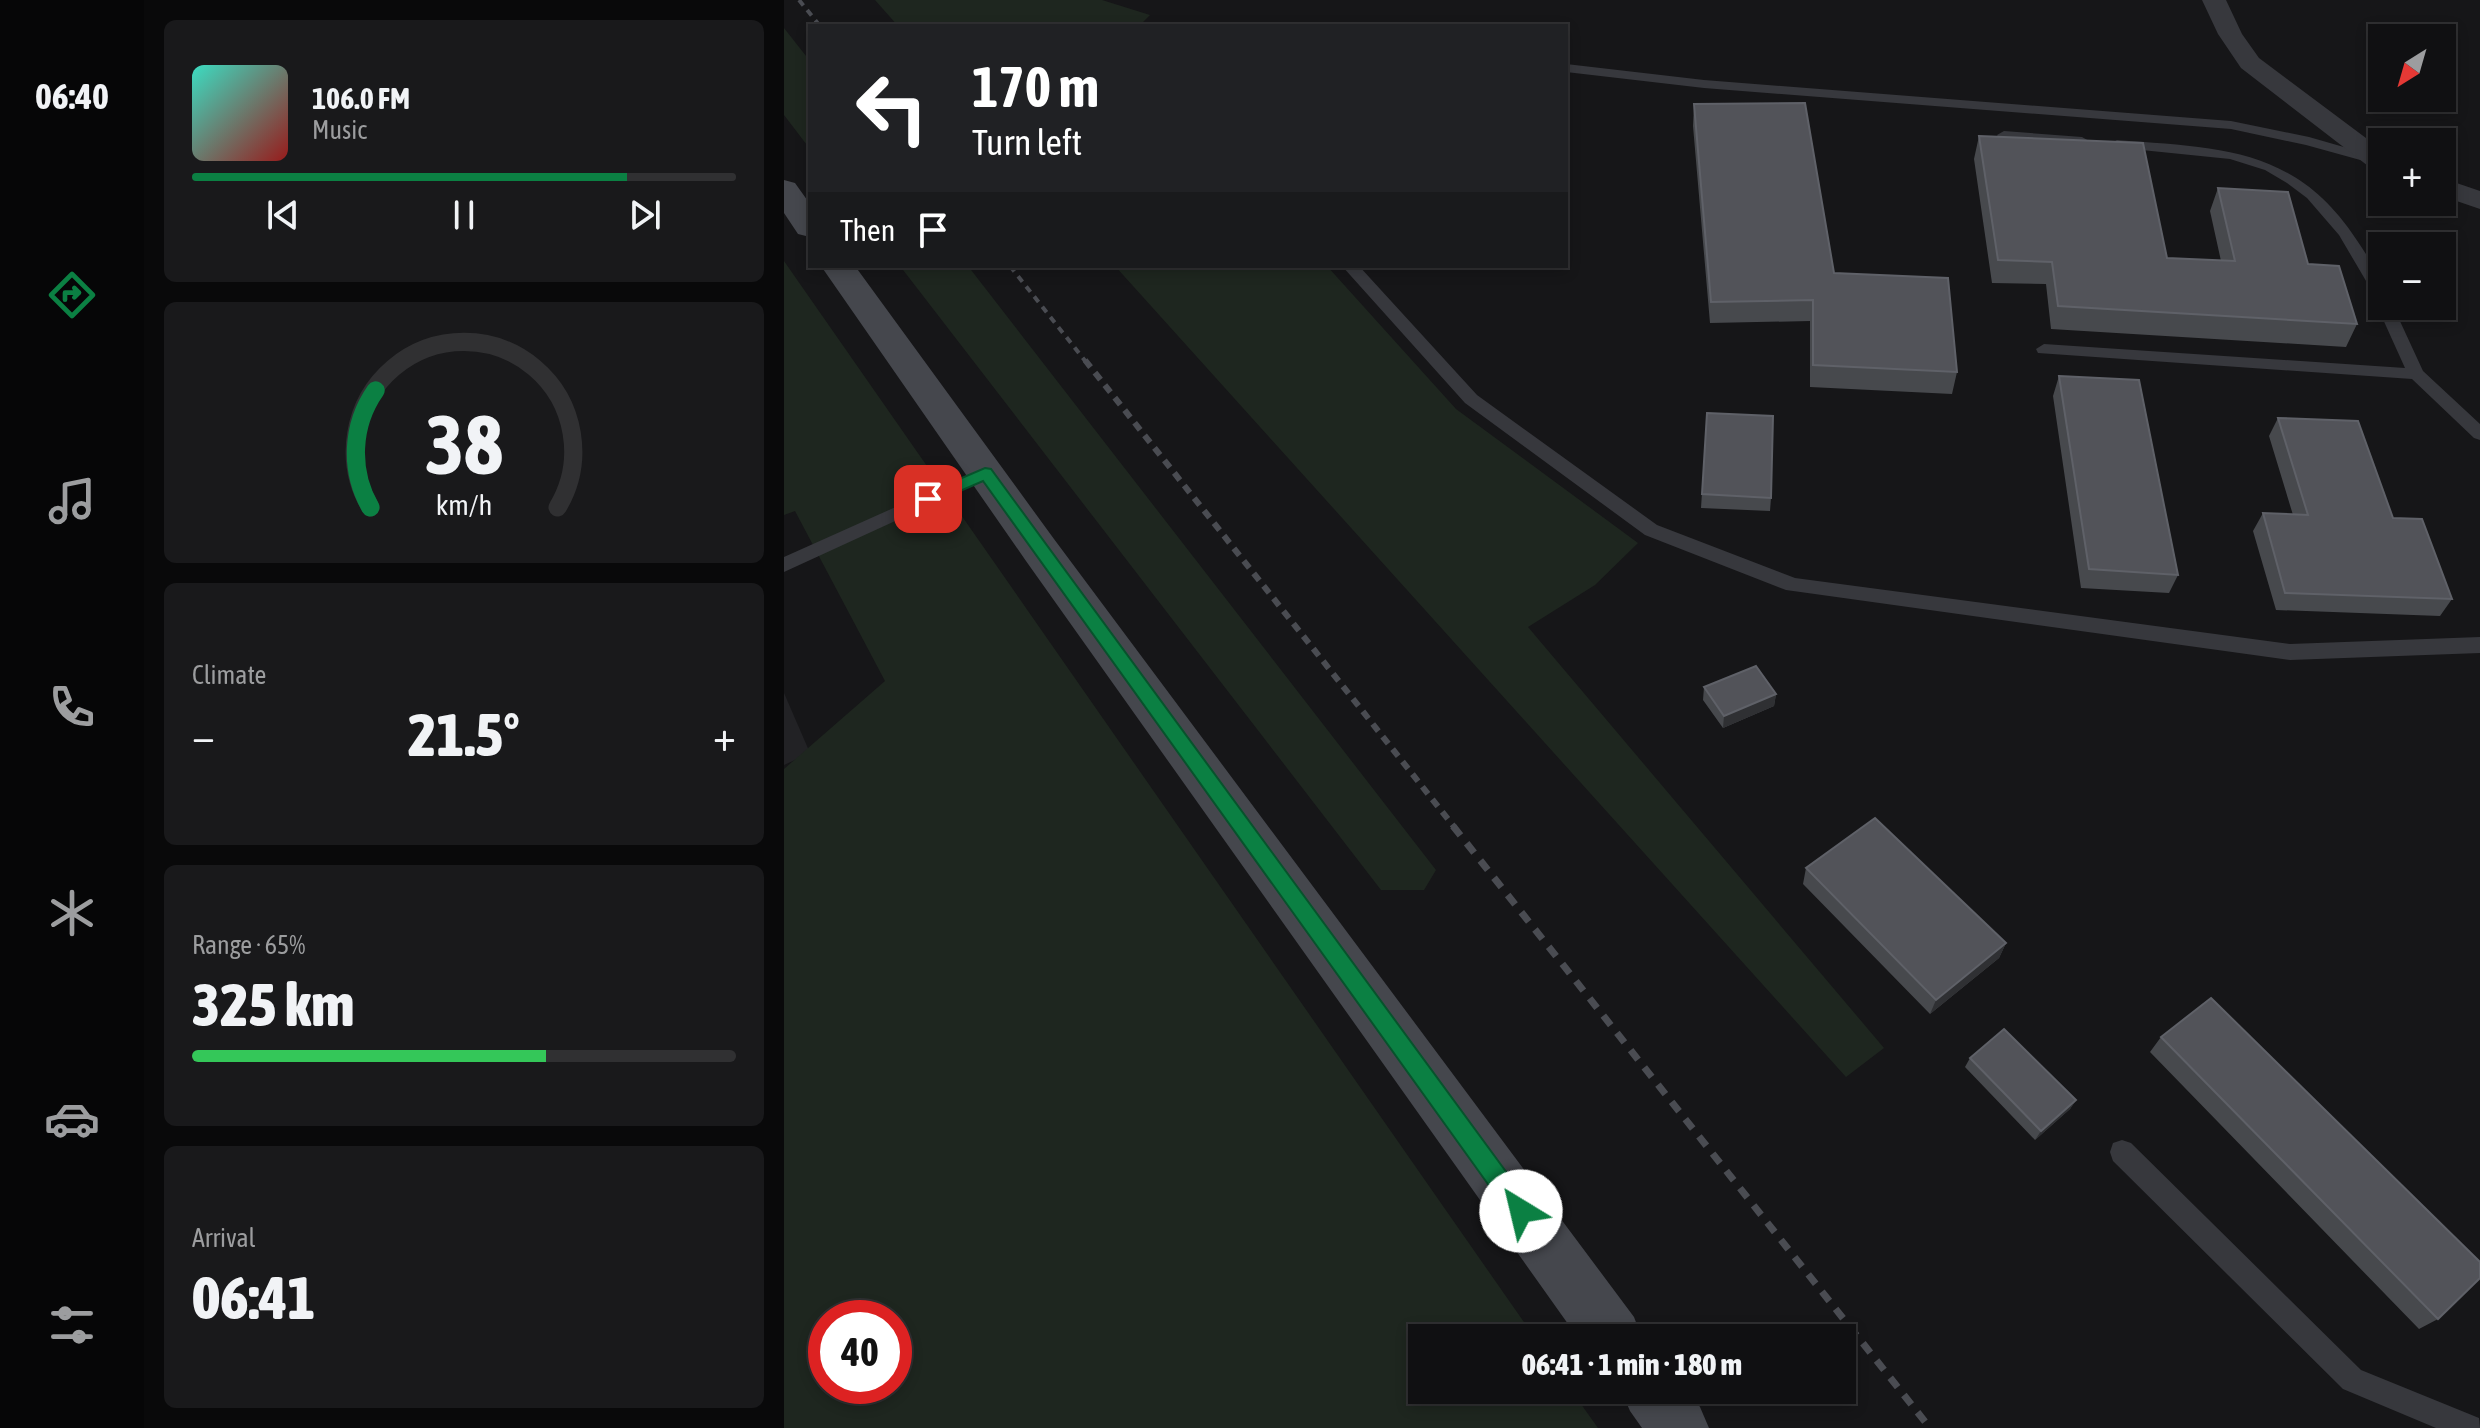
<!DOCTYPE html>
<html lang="en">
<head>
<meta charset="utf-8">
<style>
  :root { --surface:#101012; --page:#19191b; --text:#f1f3f6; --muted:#9c9d9f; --line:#303032; --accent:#0b8043 }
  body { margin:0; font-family:"Asap Condensed",sans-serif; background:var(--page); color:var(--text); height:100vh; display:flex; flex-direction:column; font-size:30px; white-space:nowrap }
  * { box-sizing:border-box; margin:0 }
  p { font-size:26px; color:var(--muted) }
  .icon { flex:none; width:44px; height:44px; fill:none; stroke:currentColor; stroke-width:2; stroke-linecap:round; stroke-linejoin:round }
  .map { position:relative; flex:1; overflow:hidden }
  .side { display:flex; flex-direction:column; gap:20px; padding:20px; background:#09090a; width:640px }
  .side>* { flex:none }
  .hud { position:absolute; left:24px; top:24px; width:760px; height:244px; border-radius:0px; box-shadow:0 4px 12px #0003,0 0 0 2px var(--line); background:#202124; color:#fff; overflow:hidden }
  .needle { width:52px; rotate:217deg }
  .tools { position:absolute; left:1584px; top:24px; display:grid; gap:16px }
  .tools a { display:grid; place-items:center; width:88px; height:88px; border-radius:0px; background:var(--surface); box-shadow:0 4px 12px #0003,0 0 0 2px var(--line); font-size:40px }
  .speed { position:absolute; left:24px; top:1300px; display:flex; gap:16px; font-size:40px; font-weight:700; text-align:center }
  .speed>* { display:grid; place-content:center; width:104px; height:104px; border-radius:50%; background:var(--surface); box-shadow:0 4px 12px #0003,0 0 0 2px var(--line); line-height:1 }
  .speed .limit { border:12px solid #d22; background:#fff; color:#111 }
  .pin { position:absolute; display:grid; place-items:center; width:68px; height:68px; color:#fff; margin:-34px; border-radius:16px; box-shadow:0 4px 12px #0006 }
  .me { position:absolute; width:88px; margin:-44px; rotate:324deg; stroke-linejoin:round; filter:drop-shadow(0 0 6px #0008) }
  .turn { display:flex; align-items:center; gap:28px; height:168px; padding:0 32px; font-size:36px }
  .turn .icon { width:104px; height:104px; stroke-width:2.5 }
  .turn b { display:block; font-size:56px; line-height:68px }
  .then { display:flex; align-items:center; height:76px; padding:0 32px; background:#0003; gap:16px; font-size:30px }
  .big { font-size:60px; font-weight:800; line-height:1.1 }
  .side .card { flex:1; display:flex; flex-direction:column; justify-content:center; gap:12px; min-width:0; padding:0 28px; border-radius:12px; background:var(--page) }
  .side .dial { align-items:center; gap:0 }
  .dial svg { height:208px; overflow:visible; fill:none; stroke:var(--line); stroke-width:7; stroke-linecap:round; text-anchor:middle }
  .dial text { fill:var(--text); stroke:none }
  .song { display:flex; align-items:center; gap:24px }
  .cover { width:96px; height:96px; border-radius:12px; background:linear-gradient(135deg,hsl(170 70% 55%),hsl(0 70% 35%)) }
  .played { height:8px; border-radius:4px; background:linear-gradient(90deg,var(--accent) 80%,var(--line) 80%) }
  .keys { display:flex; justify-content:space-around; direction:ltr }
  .heat { display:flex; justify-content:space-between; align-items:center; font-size:44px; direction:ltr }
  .charge { height:12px; border-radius:6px; background:linear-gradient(90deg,#34c759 65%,var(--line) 0) }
  .trip { position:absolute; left:624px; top:1324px; width:448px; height:80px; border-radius:0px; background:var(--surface); box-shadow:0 4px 12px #0003,0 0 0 2px var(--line); font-weight:800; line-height:80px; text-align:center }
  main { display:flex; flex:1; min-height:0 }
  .dock { display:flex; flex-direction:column; width:144px; justify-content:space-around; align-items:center; background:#060607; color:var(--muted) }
  .dock .icon { width:56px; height:56px }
  .dock .on { color:var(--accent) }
  .dock b { font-size:36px; color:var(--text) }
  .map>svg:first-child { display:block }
</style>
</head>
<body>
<main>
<nav class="dock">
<b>06:40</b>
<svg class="icon on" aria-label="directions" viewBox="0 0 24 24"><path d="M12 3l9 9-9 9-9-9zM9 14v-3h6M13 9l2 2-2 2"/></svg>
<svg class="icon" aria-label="music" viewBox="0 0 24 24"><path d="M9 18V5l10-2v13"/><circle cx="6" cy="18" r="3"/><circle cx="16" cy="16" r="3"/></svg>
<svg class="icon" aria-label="phone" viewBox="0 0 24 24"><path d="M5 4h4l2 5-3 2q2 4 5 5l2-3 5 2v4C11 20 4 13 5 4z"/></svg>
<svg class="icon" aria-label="climate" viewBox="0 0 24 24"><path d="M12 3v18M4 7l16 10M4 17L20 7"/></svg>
<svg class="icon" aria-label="car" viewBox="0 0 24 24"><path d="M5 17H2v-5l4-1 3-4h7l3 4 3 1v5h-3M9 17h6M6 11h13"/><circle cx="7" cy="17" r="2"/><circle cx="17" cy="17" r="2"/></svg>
<svg class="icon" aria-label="filters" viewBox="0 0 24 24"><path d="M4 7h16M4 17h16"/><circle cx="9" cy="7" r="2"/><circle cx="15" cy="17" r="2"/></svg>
</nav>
<section class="side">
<div class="card">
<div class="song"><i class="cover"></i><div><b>106.0 FM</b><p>Music</p></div></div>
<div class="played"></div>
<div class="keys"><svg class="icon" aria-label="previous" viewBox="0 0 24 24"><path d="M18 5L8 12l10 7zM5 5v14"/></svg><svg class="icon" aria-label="pause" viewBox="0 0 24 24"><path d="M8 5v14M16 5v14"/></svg><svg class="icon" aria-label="next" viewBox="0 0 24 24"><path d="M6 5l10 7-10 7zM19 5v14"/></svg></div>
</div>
<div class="card dial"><svg viewBox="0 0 100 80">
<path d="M14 69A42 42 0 1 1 86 69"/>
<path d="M14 69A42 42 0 0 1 16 24" stroke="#0b8043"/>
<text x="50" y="56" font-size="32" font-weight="700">38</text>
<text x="50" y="72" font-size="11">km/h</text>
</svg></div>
<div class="card"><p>Climate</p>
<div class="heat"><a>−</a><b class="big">21.5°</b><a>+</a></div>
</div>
<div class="card"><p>Range · 65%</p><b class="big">325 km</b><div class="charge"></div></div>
<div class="card"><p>Arrival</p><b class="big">06:41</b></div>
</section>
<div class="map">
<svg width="1696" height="1428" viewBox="0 0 1696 1428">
  <rect width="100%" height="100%" fill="#161618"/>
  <!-- built -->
  <path fill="#222225" d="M0 693 26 753 0 765Z"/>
  <!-- green -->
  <path fill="#1e261f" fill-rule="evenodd" d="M91 0H318L366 15 355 26H114Z
    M0 28 26 61V149L0 115Z
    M0 261 751 1338H638V1390H787L814 1428H0V769L101 681 11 511 0 515ZM42 1318H110V1386H42Z
    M116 266H184L652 870 640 890H597Z
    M331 266H543L672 409 854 543 811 585 744 627 1100 1048 1062 1077Z"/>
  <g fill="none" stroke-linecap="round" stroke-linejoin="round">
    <!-- lane -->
    <path fill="#37383d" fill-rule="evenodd" d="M782 64 920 80 1447 121 1525 137 1598 158V166L1522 145 1447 129 920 88 782 72Z
      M1220 131 1298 137 1305 141 1298 145 1215 138 1213 135Z
      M1333 140C1433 148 1511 146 1572 239 1588 263 1598 276 1598 306H1609L1639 371 1696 424V440L1690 438 1628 379 1254 353 1252 349 1260 344 1621 368 1593 306 1595 303 1555 235 1523 198 1503 183 1481 170 1446 159 1328 147 1326 144Z
      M558 266H575L693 395 873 525 1011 578 1506 644 1696 637V653L1506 660 1002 590 861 535 681 403Z
      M201 467 207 469 210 473 207 477 0 572V557Z
      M1338 1140 1347 1143 1577 1370 1695 1418 1696 1428H1652L1559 1389 1329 1161 1326 1152 1329 1143Z"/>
    <!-- street -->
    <path fill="#37383d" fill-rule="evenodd" d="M1418 0H1442L1458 34 1475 58 1598 150V171L1588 169 1457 68 1434 34Z
      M1658 178 1696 191V209L1658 196Z"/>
    <!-- secondary -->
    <path fill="#45474d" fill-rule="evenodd" d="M0 180 11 183 26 204V237L14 234 0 213Z
      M37 266H71L270 539 850 1317 858 1338H794L242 561Z
      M837 1390H904L916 1407 925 1428H858L846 1411Z"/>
    <!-- rail-far2 -->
    <path stroke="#4a4c52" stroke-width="4" stroke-dasharray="7 6" stroke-linecap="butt" d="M15 0 36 26
      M226 266 302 362"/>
    <!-- rail-far1 -->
    <path stroke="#4a4c52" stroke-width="6" stroke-dasharray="9 7" stroke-linecap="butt" d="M301 360 671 828"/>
    <!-- rail -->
    <path stroke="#4a4c52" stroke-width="7" stroke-dasharray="12 10" stroke-linecap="butt" d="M669 826 1146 1428"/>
  </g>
  <!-- wall -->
  <path fill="#47494d" d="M910 104 1050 273 1173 372 1168 394 1026 387V321L926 323 909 126Z
    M1195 136 1383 258 1437 261 1426 211 1434 188 1524 264 1573 324 1562 347 1267 329 1262 284 1208 283 1190 159Z
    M1275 376 1394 575 1385 593 1297 588 1269 396Z
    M923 413 987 498 986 511 917 508Z
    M1494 418 1609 518 1668 599 1656 616 1492 610 1469 531 1479 513 1509 515 1485 436Z
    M920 687 992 694 990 706 939 728 919 700Z
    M1022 868 1222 943 1215 958 1146 1014 1019 884Z
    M1377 1037 1654 1319 1635 1329 1366 1052Z
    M1186 1058 1292 1100 1286 1109 1251 1140 1181 1067Z"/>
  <!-- shaded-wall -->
  <path fill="#2f3033" d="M992 694 990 706 939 728 940 716Z
    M1222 943 1215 958 1146 1014 1152 1000Z
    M1292 1100 1286 1109 1251 1140 1257 1131Z"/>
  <!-- building -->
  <path fill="#525359" stroke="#5f6168" stroke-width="2" d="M1021 103 1050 273 1164 278 1173 372 1029 365V300L927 302 910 104Z
    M1195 136 1359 143 1383 258 1451 261 1434 188 1504 192 1524 264 1555 266 1573 324 1274 306 1268 262 1214 260Z
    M1275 376 1355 380 1394 575 1305 569Z
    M923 413 989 416 987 498 918 494Z
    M1494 418 1574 421 1609 518 1638 519 1668 599 1501 593 1479 513 1524 515Z
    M972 666 992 694 940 716 920 687Z
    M1091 818 1222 943 1152 1000 1022 868Z
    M1427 998 1696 1262V1278L1654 1319 1377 1037Z
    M1220 1029 1292 1100 1257 1131 1186 1058Z"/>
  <!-- route -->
  <path fill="#0b8043" stroke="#07532c" stroke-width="2" d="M201 468 207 469 745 1203 748 1211 745 1219 737 1222 729 1219 199 481 144 505 136 499 138 495Z"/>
</svg>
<div class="tools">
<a><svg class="needle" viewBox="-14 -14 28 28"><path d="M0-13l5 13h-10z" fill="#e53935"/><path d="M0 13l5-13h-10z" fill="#9c9d9f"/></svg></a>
<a>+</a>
<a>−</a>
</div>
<div class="speed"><div class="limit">40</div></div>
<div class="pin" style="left:144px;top:499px;background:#d93025"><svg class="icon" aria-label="arrive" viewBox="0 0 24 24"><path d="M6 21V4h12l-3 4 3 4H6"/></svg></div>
<svg class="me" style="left:737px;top:1211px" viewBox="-20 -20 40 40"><circle r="19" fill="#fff"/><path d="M0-13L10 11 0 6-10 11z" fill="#0b8043"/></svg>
<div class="trip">06:41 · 1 min · 180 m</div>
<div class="hud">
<div class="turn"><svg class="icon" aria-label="left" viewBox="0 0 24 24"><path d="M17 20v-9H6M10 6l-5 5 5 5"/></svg><div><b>170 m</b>Turn left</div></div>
<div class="then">Then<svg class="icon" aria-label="arrive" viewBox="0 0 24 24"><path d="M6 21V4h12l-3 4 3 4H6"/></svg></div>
</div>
</div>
</main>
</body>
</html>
